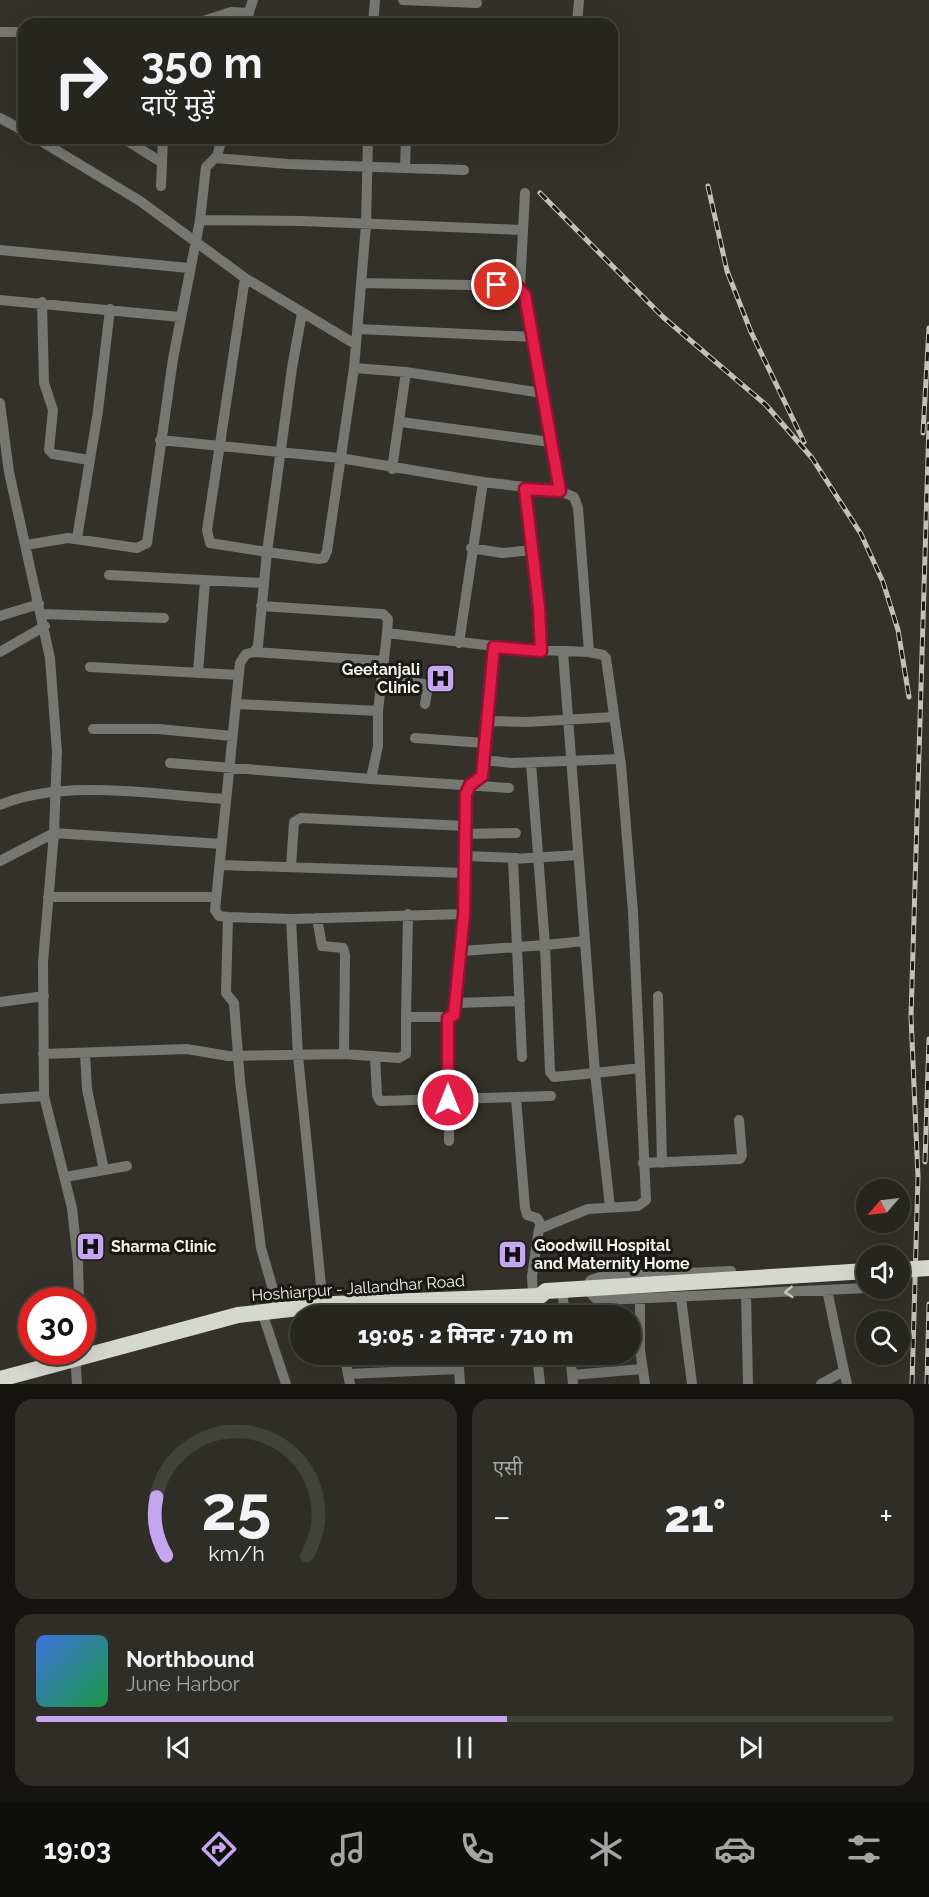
<!DOCTYPE html>
<html lang="hi">
<head>
<meta charset="utf-8">
<style>
  :root { --surface:#26251f; --page:#2e2d28; --text:#f1f3f6; --muted:#a4a5a4; --line:#42423d; --accent:#c6a6f0 }
  body { margin:0; font-family:Raleway,"Noto Sans Devanagari",sans-serif; background:var(--page); color:var(--text); height:100vh; display:flex; flex-direction:column; font-size:22px; white-space:nowrap }
  * { box-sizing:border-box; margin:0 }
  p { font-size:20px; color:var(--muted) }
  .icon { flex:none; width:33px; height:33px; fill:none; stroke:currentColor; stroke-width:2; stroke-linecap:round; stroke-linejoin:round }
  .map { position:relative; height:1384px; overflow:hidden }
  .details { display:flex; flex-direction:column; gap:15px; padding:15px; background:#151411; flex:1 }
  .details>* { flex:none }
  .hud { position:absolute; left:18px; top:18px; width:600px; height:126px; border-radius:18px; box-shadow:0 6px 24px #0002,0 0 0 2px var(--line); background:#26251f; color:var(--text); overflow:hidden }
  .needle { width:39px; rotate:242deg }
  .fabs { position:absolute; left:856px; top:1179px; display:grid; gap:12px }
  .fabs a { display:grid; place-items:center; width:54px; height:54px; border-radius:50%; background:var(--surface); box-shadow:0 6px 24px #0002,0 0 0 2px var(--line); font-size:30px }
  .speed { position:absolute; left:18px; top:1287px; display:flex; gap:12px; font-size:30px; font-weight:700; text-align:center }
  .speed>* { display:grid; place-content:center; width:78px; height:78px; border-radius:50%; background:var(--surface); box-shadow:0 6px 24px #0002,0 0 0 2px var(--line); line-height:1 }
  .speed .limit { border:9px solid #d22; background:#fff; color:#111 }
  .pin { position:absolute; display:grid; place-items:center; width:51px; height:51px; color:#fff; margin:-26px; border:3px solid #fff; border-radius:50%; box-shadow:0 2px 6px #0007 }
  .me { position:absolute; width:66px; margin:-33px; rotate:0deg; stroke-linejoin:round; filter:drop-shadow(0 0 4px #0008) }
  .turn { display:flex; align-items:center; gap:21px; height:126px; padding:0 24px; font-size:27px }
  .turn .icon { width:78px; height:78px; stroke-width:2.5 }
  .turn b { display:block; font-size:42px; line-height:51px }
  .big { font-size:45px; font-weight:800; line-height:1.1 }
  .details .card { flex:1; display:flex; flex-direction:column; justify-content:center; gap:9px; min-width:0; padding:0 21px; border-radius:18px; background:var(--page) }
  .details .dial { align-items:center; gap:0 }
  .dial svg { height:156px; overflow:visible; fill:none; stroke:var(--line); stroke-width:7; stroke-linecap:round; text-anchor:middle }
  .dial text { fill:var(--text); stroke:none }
  .song { display:flex; align-items:center; gap:18px }
  .cover { width:72px; height:72px; border-radius:9px; background:linear-gradient(135deg,hsl(220 70% 55%),hsl(140 70% 35%)) }
  .played { height:6px; border-radius:3px; background:linear-gradient(90deg,var(--accent) 55%,var(--line) 55%) }
  .keys { display:flex; justify-content:space-around; direction:ltr }
  .heat { display:flex; justify-content:space-between; align-items:center; font-size:33px; direction:ltr }
  .details .tiles { flex:1; display:grid; gap:15px; grid-template-columns:1fr 1fr }
  .card:last-child { grid-column:span 2 }
  .trip { position:absolute; left:290px; top:1305px; width:351px; height:60px; border-radius:30px; background:var(--surface); box-shadow:0 6px 24px #0002,0 0 0 2px var(--line); font-weight:800; line-height:60px; text-align:center }
  .dock { display:flex; height:96px; justify-content:space-around; align-items:center; background:#0f0f0c; color:var(--muted) }
  .dock .icon { width:42px; height:42px }
  .dock .on { color:var(--accent) }
  .dock b { font-size:27px; color:var(--text) }
  .map>svg:first-child { display:block }
</style>
</head>
<body>
<div class="map">
<svg width="929" height="1384" viewBox="0 0 929 1384">
  <rect width="100%" height="100%" fill="#333129"/>
  <g fill="none" stroke-linecap="round" stroke-linejoin="round">
    <!-- minor -->
    <path stroke="#767773" stroke-width="10" d="M403 0 477 3
      M194 24 231 12 249 13
      M245 24 253 0
      M373 24 375 0
      M577 24 579 0
      M0 32H24
      M0 118 24 131
      M36 138 140 201 245 278 355 344
      M123 138 161 162
      M215 158 288 164 464 170
      M405 168 406 138
      M161 186 163 138
      M200 220 302 221 523 230
      M0 250 189 268
      M245 278 207 530 210 543 267 552 292 368 302 313
      M361 283 517 286 522 289 560 491 574 497 578 508 589 652 603 655 606 658 621 765 633 912 646 1200 638 1206 588 1209 539 1229 532 1276 534 1316
      M520 287 525 193
      M0 300 180 317
      M42 302 44 383 53 410 49 450 53 454 89 460
      M358 329 533 337
      M354 368 406 372 542 393
      M0 403 9 472 50 658 57 752 54 833 43 962 44 1096 72 1208 78 1263 79 1300
      M401 422 550 442
      M160 440 340 458 483 482
      M392 469 406 372
      M525 488 539 608 541 651
      M77 538 98 411 110 309
      M26 545 68 538 137 548 147 543 173 359 200 220 206 167 217 156 222 138
      M471 548 502 553 532 550
      M109 575 262 583
      M261 606 383 614 388 619 387 633
      M42 614 164 618
      M0 616 39 604
      M459 643 483 482 560 491
      M0 652 45 626
      M254 652 384 661
      M563 652C573 793 584 933 595 1073L554 1077 550 1072 545 945 585 941
      M90 667 239 675
      M198 673 205 581
      M381 679 424 684 427 692 425 704
      M237 704 378 711 387 633 518 649 589 652
      M487 721 527 722 614 717
      M93 729H158L232 736
      M415 738 485 743
      M483 760 512 763 620 759
      M170 763 371 779 378 746V711
      M531 763 545 945 517 947 513 859 578 855
      M371 779 509 788
      M0 805C63 778 158 795 225 799
      M465 834 516 833
      M466 856 516 858
      M0 861 54 833 222 844
      M220 865 466 873
      M291 867 294 822 301 818 465 826
      M48 897H216
      M228 917 291 919 464 914
      M317 918 322 946 343 948 345 955 344 1054
      M291 919 298 1056 322 1295
      M462 951 517 947 522 1057
      M658 996 662 1163
      M0 1002 44 996
      M456 1003 520 1001
      M406 1017 408 914
      M449 1019V1141
      M85 1053 87 1089 104 1170
      M43 1054 187 1049 228 1056 344 1054 399 1058 406 1054V1017H452L460 967 464 914 466 794 470 785 482 775 494 647
      M375 1056 377 1095 380 1101 551 1096
      M516 1098 525 1208 527 1215 537 1218 542 1227
      M0 1099 44 1096
      M643 1163 740 1159 742 1155 739 1120
      M65 1177 127 1166
      M610 1207 595 1073 640 1068
      M731 1271 600 1277 591 1280 586 1288 595 1298 605 1300 868 1288
      M562 1289 565 1316
      M746 1294 748 1384
      M681 1298 692 1384
      M455 1299 456 1316
      M276 1300 261 1248 240 1081 234 1003 226 993 228 917 219 916 215 910 240 663 246 654 254 652 258 646 267 552 319 559 324 558 327 551 354 368 366 225 368 138
      M640 1300V1350L645 1384
      M262 1312 286 1384
      M75 1354 77 1384
      M344 1354 350 1384
      M458 1354 460 1384
      M537 1354 540 1384
      M570 1354 573 1384
      M844 1371 847 1384
      M348 1374 459 1369
      M572 1375 642 1369
      M821 1384 844 1371 827 1290"/>
    <!-- highway -->
    <path stroke="#d5d8ce" stroke-width="16" d="M0 1379 238 1315 334 1304 540 1296 546 1291 867 1271"/>
    <defs>
      <path id="rail" d="M708 186 727 271 751 332 804 442
        M540 193 663 317 766 405 812 458 861 534 883 582 898 630 909 697
        M923 433 929 328
        M925 1162 929 1039
        M912 1384 918 1177 911 1017 929 424
        M927 1384 929 1304"/>
    </defs>
    <!-- rail casing -->
    <use href="#rail" stroke="#c3c1bc" stroke-width="5"/>
    <!-- rail -->
    <use href="#rail" stroke="#1a1915" stroke-width="3" stroke-dasharray="9" stroke-linecap="butt"/>
    <!-- highway-bridge -->
    <path stroke="#d5d8ce" stroke-width="16" d="M900 1270 929 1268"/>
  </g>
  <!-- one-way arrows -->
  <defs><path id="oneway-chevron" d="M-2-3.5L2.5 0L-2 3.5" fill="none" stroke-width="1.6" stroke-linecap="round" stroke-linejoin="round" transform="scale(1.5)"/></defs>
  <use stroke="#c7c6c2" href="#oneway-chevron" transform="translate(789 1292) rotate(177)"/>
  <g fill="none" stroke-linecap="round" stroke-linejoin="round">
    <defs>
      <path id="route" d="M448 1100V1018L454 1015 464 914 466 794 470 785 482 776 494 647 541 651 539 608 525 489 560 491 525 295 517 286 497 285"/>
    </defs>
    <!-- route casing -->
    <use href="#route" stroke="#92132f" stroke-width="15"/>
    <!-- route -->
    <use href="#route" stroke="#e11d48" stroke-width="10"/>
  </g>
  <!-- icons -->
  <defs>
    <symbol id="hospital-square" viewBox="-11 -11 22 22"><rect x="-9" y="-9" width="18" height="18" rx="4" fill="#c6a6f0" stroke="#1a1915"/><path d="M-5-5h3v3.5h4V-5h3V5h-3V1.5h-4V5h-3Z" fill="#111"/></symbol>
  </defs>
  <g fill-rule="evenodd">
    <use href="#hospital-square" x="424" y="662" width="33" height="33"/>
    <use href="#hospital-square" x="74" y="1230" width="33" height="33"/>
    <use href="#hospital-square" x="496" y="1238" width="33" height="33"/>
  </g>
  <g text-anchor="middle" dominant-baseline="central" stroke-width="6" stroke-linejoin="round" paint-order="stroke">
    <!-- poi labels -->
    <g font-size="16" font-weight="bold" fill="#f2f1ec" stroke="#1a1915" text-anchor="start">
      <text x="420" y="669" text-anchor="end">Geetanjali<tspan x="420" dy="18">Clinic</tspan></text>
      <text x="534" y="1245">Goodwill Hospital<tspan x="534" dy="18">and Maternity Home</tspan></text>
      <text x="111" y="1246">Sharma Clinic</text>
    </g>
    <!-- street labels -->
    <g font-size="16" fill="#f2f1ec" stroke="#1a1915">
      <text transform="translate(358 1288) rotate(-4)">Hoshiarpur - Jallandhar Road</text>
    </g>
  </g>
</svg>
<div class="fabs">
<a><svg class="needle" viewBox="-14 -14 28 28"><path d="M0-13l5 13h-10z" fill="#e53935"/><path d="M0 13l5-13h-10z" fill="#a4a5a4"/></svg></a>
<a><svg class="icon" aria-label="sound" viewBox="0 0 24 24"><path d="M4 9h4l5-4v14l-5-4H4zM17 9q2 3 0 6"/></svg></a>
<a><svg class="icon" aria-label="search" viewBox="0 0 24 24"><circle cx="10" cy="10" r="6"/><path d="M15 15l6 6"/></svg></a>
</div>
<div class="speed"><div class="limit">30</div></div>
<div class="pin" style="left:497px;top:285px;background:#d93025"><svg class="icon" aria-label="arrive" viewBox="0 0 24 24"><path d="M6 21V4h12l-3 4 3 4H6"/></svg></div>
<svg class="me" style="left:448px;top:1100px" viewBox="-20 -20 40 40"><circle r="17" fill="#e11d48" stroke="#fff" stroke-width="3"/><path d="M0-11L8 9 0 5-8 9z" fill="#fff"/></svg>
<div class="trip">19:05 · 2 मिनट · 710 m</div>
<div class="hud">
<div class="turn"><svg class="icon" aria-label="right" viewBox="0 0 24 24"><path d="M7 20v-9h11M14 6l5 5-5 5"/></svg><div><b>350 m</b>दाएँ मुड़ें</div></div>
</div>
</div>
<section class="details">
<div class="tiles">
<div class="card dial"><svg viewBox="0 0 100 80">
<path d="M14 69A42 42 0 1 1 86 69"/>
<path d="M14 69A42 42 0 0 1 9 39" stroke="#c6a6f0"/>
<text x="50" y="56" font-size="32" font-weight="700">25</text>
<text x="50" y="72" font-size="11">km/h</text>
</svg></div>
<div class="card"><p>एसी</p>
<div class="heat"><a>−</a><b class="big">21°</b><a>+</a></div>
</div>
<div class="card">
<div class="song"><i class="cover"></i><div><b>Northbound</b><p>June Harbor</p></div></div>
<div class="played"></div>
<div class="keys"><svg class="icon" aria-label="previous" viewBox="0 0 24 24"><path d="M18 5L8 12l10 7zM5 5v14"/></svg><svg class="icon" aria-label="pause" viewBox="0 0 24 24"><path d="M8 5v14M16 5v14"/></svg><svg class="icon" aria-label="next" viewBox="0 0 24 24"><path d="M6 5l10 7-10 7zM19 5v14"/></svg></div>
</div>
</div>
</section>
<nav class="dock">
<b>19:03</b>
<svg class="icon on" aria-label="directions" viewBox="0 0 24 24"><path d="M12 3l9 9-9 9-9-9zM9 14v-3h6M13 9l2 2-2 2"/></svg>
<svg class="icon" aria-label="music" viewBox="0 0 24 24"><path d="M9 18V5l10-2v13"/><circle cx="6" cy="18" r="3"/><circle cx="16" cy="16" r="3"/></svg>
<svg class="icon" aria-label="phone" viewBox="0 0 24 24"><path d="M5 4h4l2 5-3 2q2 4 5 5l2-3 5 2v4C11 20 4 13 5 4z"/></svg>
<svg class="icon" aria-label="climate" viewBox="0 0 24 24"><path d="M12 3v18M4 7l16 10M4 17L20 7"/></svg>
<svg class="icon" aria-label="car" viewBox="0 0 24 24"><path d="M5 17H2v-5l4-1 3-4h7l3 4 3 1v5h-3M9 17h6M6 11h13"/><circle cx="7" cy="17" r="2"/><circle cx="17" cy="17" r="2"/></svg>
<svg class="icon" aria-label="filters" viewBox="0 0 24 24"><path d="M4 7h16M4 17h16"/><circle cx="9" cy="7" r="2"/><circle cx="15" cy="17" r="2"/></svg>
</nav>
</body>
</html>
